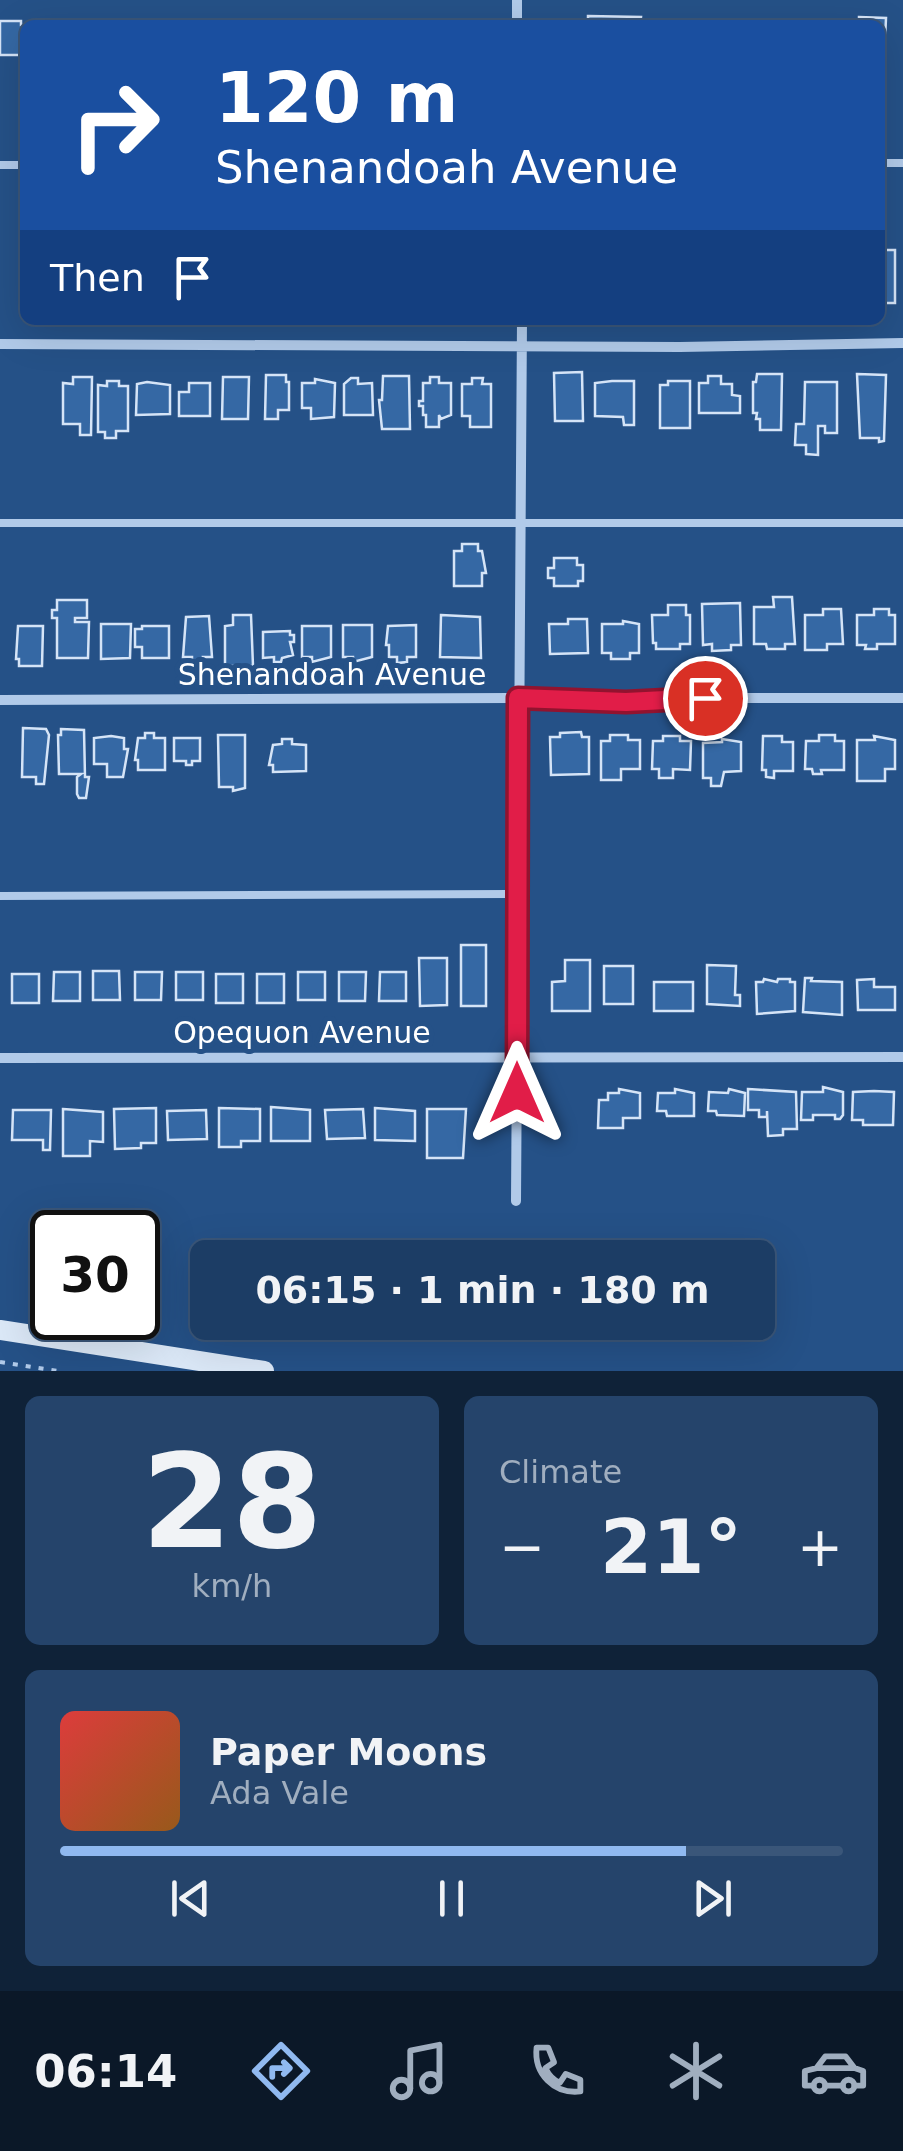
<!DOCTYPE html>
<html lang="en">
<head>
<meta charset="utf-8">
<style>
  :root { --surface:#1c3d65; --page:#25446b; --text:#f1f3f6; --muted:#a0aebf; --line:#3a5679; --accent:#90b9f0 }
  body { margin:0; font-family:"DejaVu Sans",sans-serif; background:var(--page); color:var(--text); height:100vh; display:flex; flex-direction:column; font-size:38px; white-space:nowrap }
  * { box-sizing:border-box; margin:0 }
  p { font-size:32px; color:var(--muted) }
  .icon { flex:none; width:55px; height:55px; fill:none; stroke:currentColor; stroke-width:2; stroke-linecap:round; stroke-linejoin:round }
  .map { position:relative; height:1371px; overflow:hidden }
  .panel { display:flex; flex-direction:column; gap:25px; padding:25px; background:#0f2238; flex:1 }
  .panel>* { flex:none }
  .hud { position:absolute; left:20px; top:20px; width:865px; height:305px; border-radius:15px; box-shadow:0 10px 40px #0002,0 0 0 2px var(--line); background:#1a4fa0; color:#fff; overflow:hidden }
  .speed { position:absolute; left:30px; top:1210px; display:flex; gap:20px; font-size:50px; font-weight:700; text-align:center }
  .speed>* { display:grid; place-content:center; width:130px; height:130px; border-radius:50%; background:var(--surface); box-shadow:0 10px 40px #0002,0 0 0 2px var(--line); line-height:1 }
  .speed .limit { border:5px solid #111; border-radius:15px; background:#fff; color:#111 }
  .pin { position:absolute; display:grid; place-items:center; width:85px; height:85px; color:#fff; margin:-42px; border:5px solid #fff; border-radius:50%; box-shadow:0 2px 10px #0007 }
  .me { position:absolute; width:110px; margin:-55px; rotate:0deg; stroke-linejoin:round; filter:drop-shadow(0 0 8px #0008) }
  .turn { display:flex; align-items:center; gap:35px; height:210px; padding:0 30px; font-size:45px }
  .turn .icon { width:130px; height:130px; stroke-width:2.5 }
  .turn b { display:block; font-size:70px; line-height:85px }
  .then { display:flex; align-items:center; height:95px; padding:0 30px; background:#0003; gap:20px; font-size:38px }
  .big { font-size:75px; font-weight:700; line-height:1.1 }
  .panel .widget { flex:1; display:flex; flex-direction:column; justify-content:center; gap:15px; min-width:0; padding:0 35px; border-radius:15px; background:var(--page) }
  .panel .dial { align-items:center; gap:0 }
  .dial b { font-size:130px; line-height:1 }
  .song { display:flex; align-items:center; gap:30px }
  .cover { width:120px; height:120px; border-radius:15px; background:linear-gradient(135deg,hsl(0 70% 55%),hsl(30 70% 35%)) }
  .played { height:10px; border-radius:5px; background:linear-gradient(90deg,var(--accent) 80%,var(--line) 80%) }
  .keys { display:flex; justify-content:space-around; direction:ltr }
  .heat { display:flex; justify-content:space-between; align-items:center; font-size:55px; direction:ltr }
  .panel .tiles { flex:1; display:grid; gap:25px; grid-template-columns:1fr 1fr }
  .widget:last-child { grid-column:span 2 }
  .trip { position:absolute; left:190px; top:1240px; width:585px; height:100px; border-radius:15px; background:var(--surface); box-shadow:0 10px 40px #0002,0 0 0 2px var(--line); font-weight:700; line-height:100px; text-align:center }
  .menu { display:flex; height:160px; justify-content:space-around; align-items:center; background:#0b1828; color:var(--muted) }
  .menu .icon { width:70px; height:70px }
  .menu .current { color:var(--accent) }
  .menu b { font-size:45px; color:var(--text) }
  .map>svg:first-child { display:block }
</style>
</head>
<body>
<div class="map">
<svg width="903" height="1371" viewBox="0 0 903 1371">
  <rect width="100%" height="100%" fill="#255187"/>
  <!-- building -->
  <path fill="#3568a4" stroke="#d5e4f7" stroke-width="2.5" d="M588 16 641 17 640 25H588Z
    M859 17 886 18 884 64H880V25H859Z
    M0 21H21V25H25V55H0Z
    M880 250H895V303H880Z
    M582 372 583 421H555L554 373Z
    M757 374H782L781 430H760V419H756L757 413H753V382H756Z
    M857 374 886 375 884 441 879 442V438H860Z
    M266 375H286V382H289V410H278V419H265Z
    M383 376H409L410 429H382L379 400H382Z
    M708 376H721V384H732V395L740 396V413H699V383H708Z
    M73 377H92L91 435H80V424H63V383L73 384Z
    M223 377H249L248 419H222Z
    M430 377H439V383H451V415L441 419 439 415V427H426V415H423V406H419V401H423V383H430Z
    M351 378H358V384L372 383 373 415H344V384Z
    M472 378H483L482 384H491V427H470V416H462V384H472Z
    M315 379 335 383 334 417 311 419V408H302V383H315Z
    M107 381H119V386H128V431H116V438H105V432H98V385L107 386Z
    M612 381H634V425H624L623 417 595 416V383Z
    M668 381H690V428H660V385H668Z
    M147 382 170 385V414L136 415 137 384Z
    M805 382H837V433H825V426H818V455L806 454V445H795L796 424H804Z
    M189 383H210V416H179V392H189Z
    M462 544H478V551H482L486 573H482V586H454V551H462Z
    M554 558H577V565H583V581H578V586H554V578H548V568H554Z
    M773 597H792L795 644H785V649H767L766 644H754V607H774Z
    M57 600H87V618H75V622H89L88 658H57V618H52V610H57Z
    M740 603 741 645H731V650L712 651V644L703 645 702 604Z
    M668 605H686V615H690V644H680V649H656V643H653L652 615H668Z
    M823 609H841L843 644H827V650H805V615H823Z
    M874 609H889V615H895V644H877V649H865L866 645H857V615H874Z
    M233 615H251L253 666H225V626L233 625Z
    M441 615 480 617 481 658 440 657Z
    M209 616 212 657H203L204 664 192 663V657H183L186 617Z
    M568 619H587L588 653 550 654 549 624H568Z
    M623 621 639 624V653H630V659H611V653H602V624H623Z
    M101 624H131L130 658 101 659Z
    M343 625H372V657L353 662V657H343Z
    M416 625V657H407V662L397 663V657H389V645H386L388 626Z
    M18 626H43L42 666H19V659H16Z
    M142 626H169V658H142V647H135V629H142Z
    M302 626H331V657L312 662V657H302Z
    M290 631V635H294V642H290L293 655 282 658 281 662H274V657L263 658V632Z
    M23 728 46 729 49 735 44 784H36V777H22Z
    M61 729 84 730 85 777H89L86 798H79L77 794V777L81 774H59L58 735H61Z
    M581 732 582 737H589V774L551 775 550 737H560V733Z
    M145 733H154V738H165V770H138V760H135L138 738H145Z
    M218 735H245V788L233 791V787H219Z
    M610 735H628V740H640V769H621V780H601V741H610Z
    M819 735H835V741H844V770H821L822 774H813L812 769H805L806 741H819Z
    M111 736 124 738V749H128L123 777H107V764H94V738Z
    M663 736H680V741H691L690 770 673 769V778H659V769H652L653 741H663Z
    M763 736H782V742H793V771H774V778L766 777V770H762Z
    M874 736 895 740V769H885V781H857V740H875Z
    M174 738H200V761H192V765H186V761H174Z
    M282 739H292V744L306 745V771L273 772V765H269L273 745 282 744Z
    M722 739 741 742V771L724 772 721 786H711V778H703V743L722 742Z
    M461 945H486V1006H461Z
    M419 958H447V1005L420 1006Z
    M565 960H590V1011H552V982L565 981Z
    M707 965 736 966 735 995H740V1006L707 1004Z
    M604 966H633V1004H604Z
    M93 971H119L120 1000H93Z
    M54 972H80V1001H53Z
    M135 972H162L161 1000H135Z
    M176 972H203V1000H176Z
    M298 972H325V1000H298Z
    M339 972H366L365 1001H339Z
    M380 972H406V1001H379Z
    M12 974H39V1003H12Z
    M216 974H243V1003H216Z
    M257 974H284V1003H257Z
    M805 978H812L811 981 842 982V1015L803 1012Z
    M764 979 777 982 778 979H790V982H795V1011L757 1014 756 982H763Z
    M874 979V987H895V1010H858L857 980Z
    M654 982H693V1011H654Z
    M823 1087 843 1092V1115L840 1119H835V1115H813V1120H801L802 1092H823Z
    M619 1089 640 1093V1118H623V1128H598L599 1100H608V1093H619Z
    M675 1089 694 1093V1116H667L666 1111H657L658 1093H675Z
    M729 1089 745 1093 744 1116 717 1115 716 1111H708L709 1092 728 1093Z
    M748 1089 796 1092 797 1129H783V1135L768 1136 767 1111V1117H759V1110H748Z
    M874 1091 894 1092 893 1125H863V1120H852L853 1092Z
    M271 1107 310 1110V1141H271Z
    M156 1108V1143H141V1148L115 1149 114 1109Z
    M219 1108 260 1109V1141H241V1147H219Z
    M375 1108 415 1111V1141L375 1140Z
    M63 1109 103 1112V1142L90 1141V1156H63Z
    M363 1109 365 1138 327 1139 325 1110Z
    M427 1109H466L463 1158H427Z
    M13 1110H51L50 1150H43V1140H12Z
    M206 1110 207 1139 168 1140 167 1111Z"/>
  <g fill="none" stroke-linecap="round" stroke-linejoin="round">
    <!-- path -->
    <path stroke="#b1cae9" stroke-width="4" stroke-dasharray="5 8" stroke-linecap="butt" d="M0 1362 58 1371"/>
    <!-- service -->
    <path stroke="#b1cae9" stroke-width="8" d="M880 163H903
      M0 165H25
      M0 523H903
      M0 896 518 894"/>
    <!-- minor -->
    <path stroke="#b1cae9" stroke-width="10" d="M517 0V25
      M0 344 680 347 903 343
      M0 700 518 698 625 702 705 698H903
      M0 1058 903 1057
      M516 1201 522 320"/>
    <!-- secondary -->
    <path stroke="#dbe8f7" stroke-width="20" d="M0 1330 264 1371"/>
  </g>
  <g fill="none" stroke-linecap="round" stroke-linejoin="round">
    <defs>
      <path id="route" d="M517 1093 518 698 626 702 705 698"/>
    </defs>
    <!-- route casing -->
    <use href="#route" stroke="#92132f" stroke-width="25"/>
    <!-- route -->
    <use href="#route" stroke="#e11d48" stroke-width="18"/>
  </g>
  <g text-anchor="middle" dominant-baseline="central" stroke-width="10" stroke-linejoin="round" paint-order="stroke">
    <!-- street labels -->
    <g font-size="30" fill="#fff" stroke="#255187">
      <text x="332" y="674">Shenandoah Avenue</text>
      <text x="302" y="1032">Opequon Avenue</text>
    </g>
  </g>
</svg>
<div class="speed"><div class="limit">30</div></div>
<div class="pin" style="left:705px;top:698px;background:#d93025"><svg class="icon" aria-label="arrive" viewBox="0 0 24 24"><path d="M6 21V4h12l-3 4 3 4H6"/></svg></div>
<svg class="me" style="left:517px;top:1093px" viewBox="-20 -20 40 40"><path d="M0-17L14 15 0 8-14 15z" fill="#e11d48" stroke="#fff" stroke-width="4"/></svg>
<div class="trip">06:15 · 1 min · 180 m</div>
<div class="hud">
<div class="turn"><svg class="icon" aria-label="right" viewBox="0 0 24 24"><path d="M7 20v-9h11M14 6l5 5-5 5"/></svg><div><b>120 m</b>Shenandoah Avenue</div></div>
<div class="then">Then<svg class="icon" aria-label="arrive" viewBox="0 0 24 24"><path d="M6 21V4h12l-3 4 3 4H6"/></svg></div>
</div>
</div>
<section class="panel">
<div class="tiles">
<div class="widget dial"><b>28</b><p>km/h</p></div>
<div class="widget"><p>Climate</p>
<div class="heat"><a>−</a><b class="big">21°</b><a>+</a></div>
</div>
<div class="widget">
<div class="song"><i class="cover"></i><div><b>Paper Moons</b><p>Ada Vale</p></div></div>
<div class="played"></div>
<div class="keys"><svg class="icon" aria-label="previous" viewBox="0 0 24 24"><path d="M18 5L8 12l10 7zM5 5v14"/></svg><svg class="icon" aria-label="pause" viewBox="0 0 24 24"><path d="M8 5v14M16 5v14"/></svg><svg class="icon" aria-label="next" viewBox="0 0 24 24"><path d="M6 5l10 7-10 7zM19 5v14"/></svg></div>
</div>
</div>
</section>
<nav class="menu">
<b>06:14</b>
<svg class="icon current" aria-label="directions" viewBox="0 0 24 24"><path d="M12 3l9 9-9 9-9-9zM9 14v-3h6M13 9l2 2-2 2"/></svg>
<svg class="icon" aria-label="music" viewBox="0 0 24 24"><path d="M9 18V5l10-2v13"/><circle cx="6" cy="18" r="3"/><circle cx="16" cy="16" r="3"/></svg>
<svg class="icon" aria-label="phone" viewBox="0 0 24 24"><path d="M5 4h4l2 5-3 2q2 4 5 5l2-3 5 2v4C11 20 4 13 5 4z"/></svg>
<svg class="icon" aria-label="climate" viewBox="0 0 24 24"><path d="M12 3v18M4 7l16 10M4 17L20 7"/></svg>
<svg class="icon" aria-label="car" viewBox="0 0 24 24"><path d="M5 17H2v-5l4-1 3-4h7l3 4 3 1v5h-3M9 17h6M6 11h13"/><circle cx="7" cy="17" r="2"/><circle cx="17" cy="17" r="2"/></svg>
</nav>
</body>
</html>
